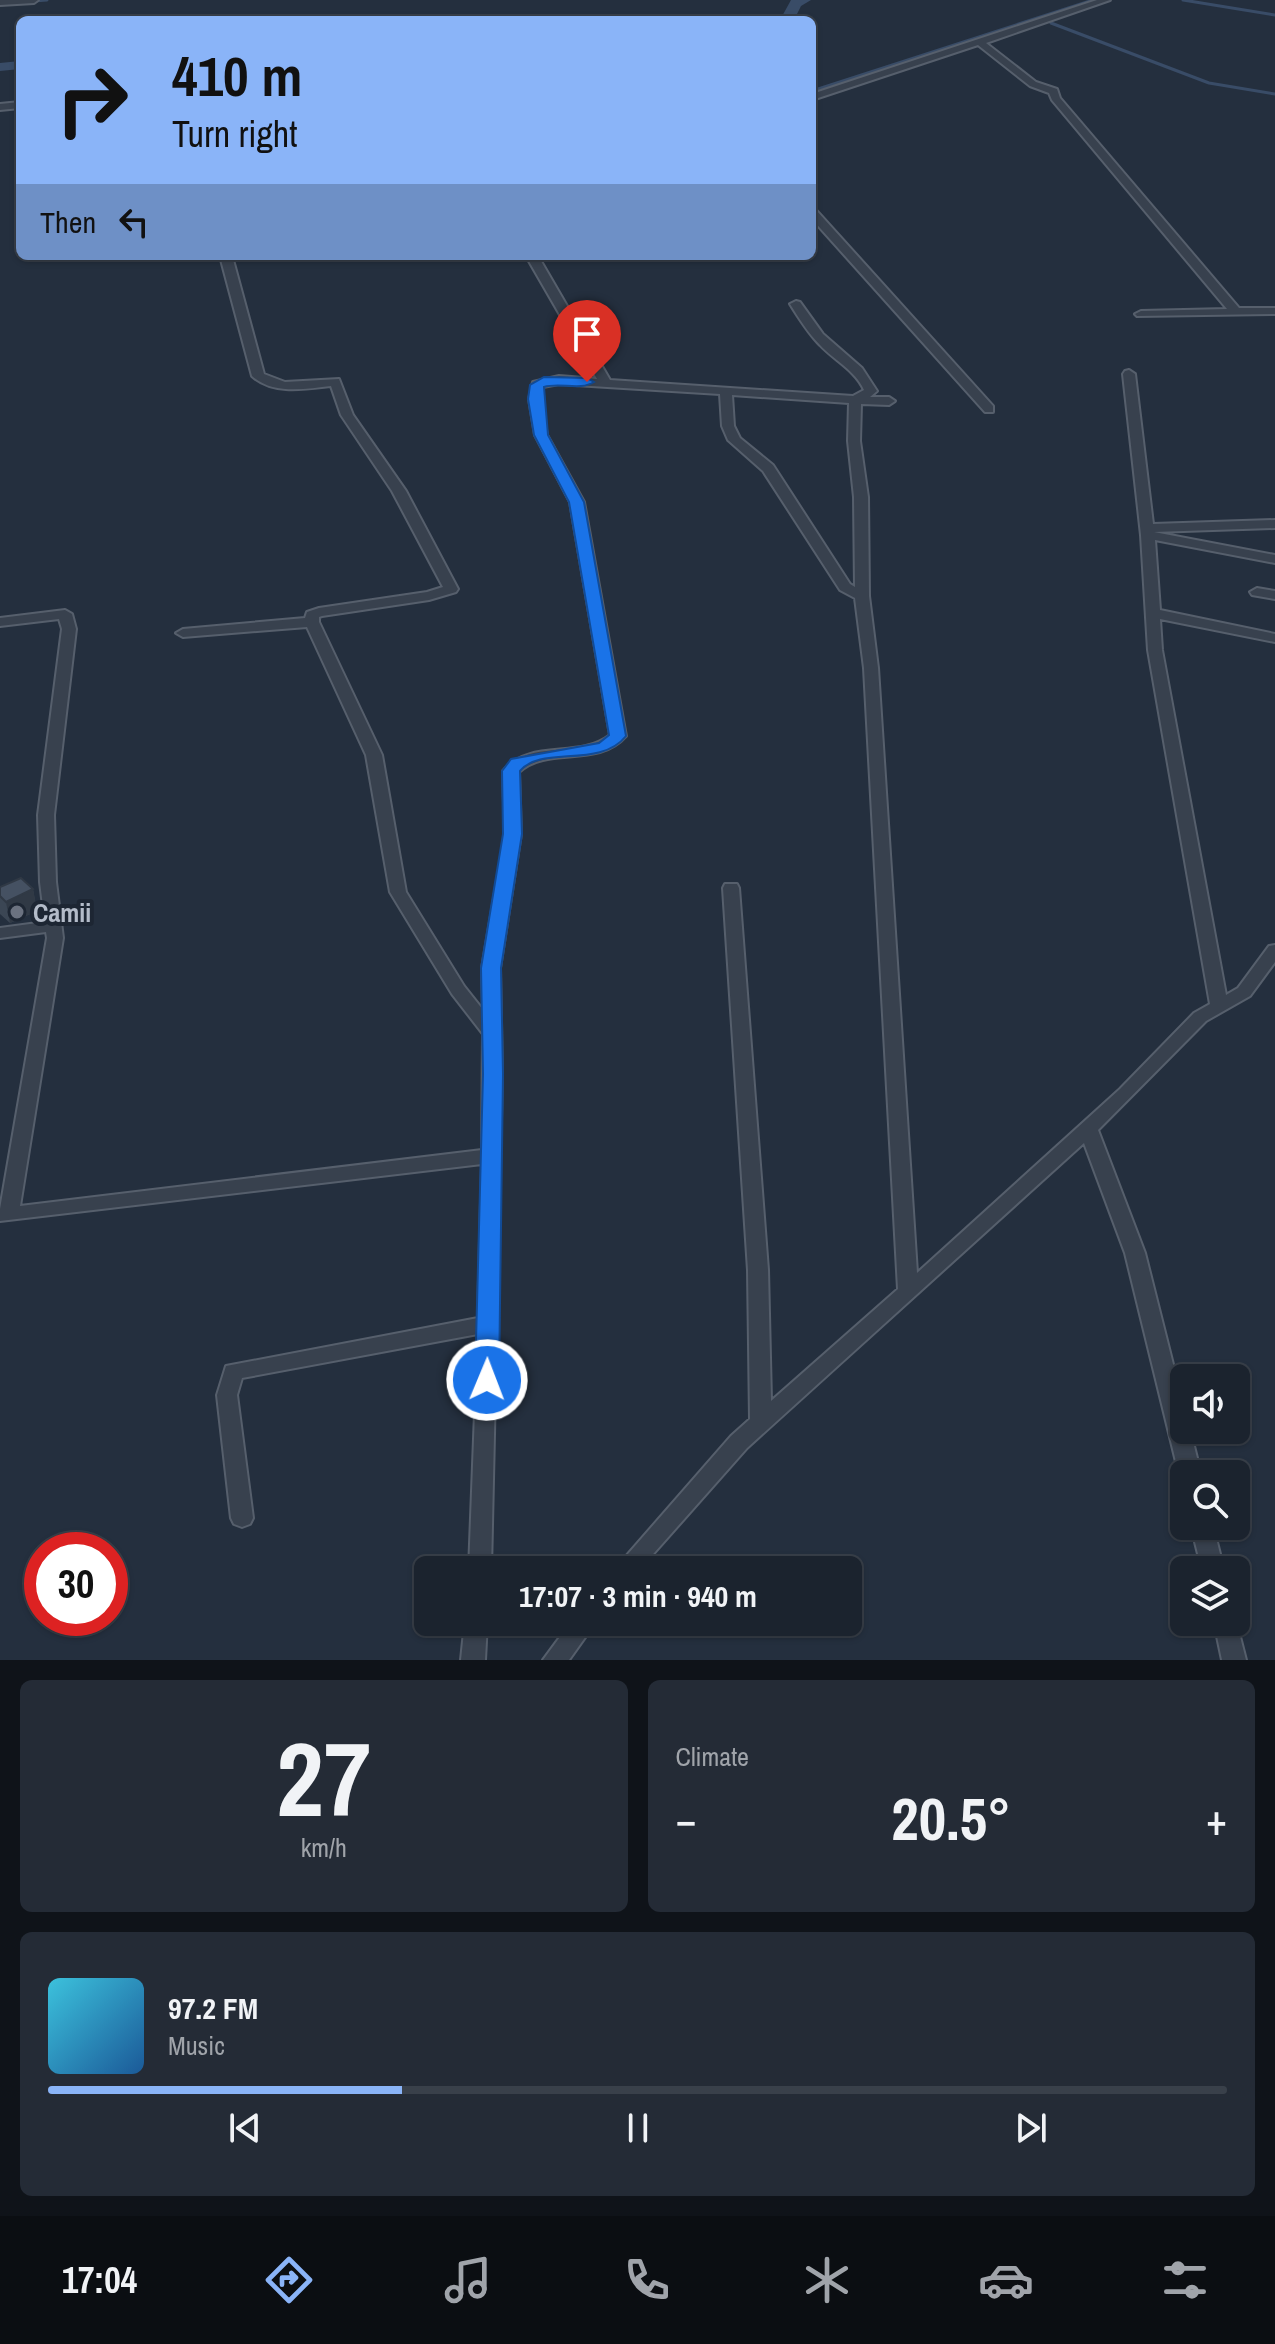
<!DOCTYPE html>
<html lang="en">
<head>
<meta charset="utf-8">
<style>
  :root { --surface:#1b232e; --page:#242b36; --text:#f1f3f6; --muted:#a0a4aa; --line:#39404a; --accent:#8ab4f8 }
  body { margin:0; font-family:"Archivo Narrow",sans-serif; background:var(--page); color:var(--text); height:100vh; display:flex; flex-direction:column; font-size:30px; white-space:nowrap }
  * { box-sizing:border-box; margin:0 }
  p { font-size:26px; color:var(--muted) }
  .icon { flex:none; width:44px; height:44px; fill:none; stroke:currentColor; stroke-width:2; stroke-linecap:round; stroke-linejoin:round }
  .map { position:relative; height:1660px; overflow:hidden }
  .details { display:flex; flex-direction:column; gap:20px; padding:20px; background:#0f1319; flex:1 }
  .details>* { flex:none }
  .hud { position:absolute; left:16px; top:16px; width:800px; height:244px; border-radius:12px; box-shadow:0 2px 6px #0004,0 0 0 2px var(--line); background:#8ab4f8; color:#111; overflow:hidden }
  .buttons { position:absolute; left:1170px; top:1364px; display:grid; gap:16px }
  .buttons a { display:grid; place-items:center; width:80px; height:80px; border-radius:12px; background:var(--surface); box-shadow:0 2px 6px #0004,0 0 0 2px var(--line); font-size:40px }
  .speed { position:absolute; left:24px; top:1532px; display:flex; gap:16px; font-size:40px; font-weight:700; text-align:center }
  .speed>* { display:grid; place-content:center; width:104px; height:104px; border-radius:50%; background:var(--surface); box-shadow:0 2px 6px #0004,0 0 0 2px var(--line); line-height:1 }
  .speed .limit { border:12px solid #d22; background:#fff; color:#111 }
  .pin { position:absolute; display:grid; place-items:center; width:68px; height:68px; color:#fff; margin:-82px -34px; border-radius:50% 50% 50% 0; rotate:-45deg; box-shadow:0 0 8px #0007 }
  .pin .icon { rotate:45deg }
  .me { position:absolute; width:88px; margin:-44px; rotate:1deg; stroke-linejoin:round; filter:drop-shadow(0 0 6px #0008) }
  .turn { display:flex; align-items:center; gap:28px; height:168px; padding:0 24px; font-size:36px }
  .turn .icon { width:104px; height:104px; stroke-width:2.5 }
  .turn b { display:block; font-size:56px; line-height:68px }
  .then { display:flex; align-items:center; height:76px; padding:0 24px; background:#0003; gap:16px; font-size:30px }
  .big { font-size:60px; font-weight:700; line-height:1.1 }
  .details .card { flex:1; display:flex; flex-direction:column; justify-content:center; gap:12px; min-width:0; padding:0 28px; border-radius:12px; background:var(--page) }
  .details .dial { align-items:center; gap:0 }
  .dial b { font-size:104px; line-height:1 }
  .song { display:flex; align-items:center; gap:24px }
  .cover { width:96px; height:96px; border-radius:12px; background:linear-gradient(135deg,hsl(190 70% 55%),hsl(210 70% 35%)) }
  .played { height:8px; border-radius:4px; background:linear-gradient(90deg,var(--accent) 30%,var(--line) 30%) }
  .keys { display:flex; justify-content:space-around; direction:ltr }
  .heat { display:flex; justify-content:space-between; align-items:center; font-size:44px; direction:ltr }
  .details .tiles { flex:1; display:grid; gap:20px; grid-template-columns:1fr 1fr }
  .card:last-child { grid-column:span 2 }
  .trip { position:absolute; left:414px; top:1556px; width:448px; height:80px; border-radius:12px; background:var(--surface); box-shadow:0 2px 6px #0004,0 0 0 2px var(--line); font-weight:700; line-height:80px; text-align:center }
  .tabs { display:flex; height:128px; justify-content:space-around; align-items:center; background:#0b0e12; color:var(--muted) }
  .tabs .icon { width:56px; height:56px }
  .tabs .current { color:var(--accent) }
  .tabs b { font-size:36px; color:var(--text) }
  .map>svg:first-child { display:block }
</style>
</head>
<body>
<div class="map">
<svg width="1275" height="1660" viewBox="0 0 1275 1660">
  <rect width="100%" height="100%" fill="#242f3e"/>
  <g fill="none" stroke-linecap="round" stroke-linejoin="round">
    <!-- stream -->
    <path stroke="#394c67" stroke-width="3" d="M1183 0 1275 15
      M34 1 47 0
      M1051 23 1209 83 1275 94
      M812 91 1093 0"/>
    <!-- river -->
    <path fill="#394c67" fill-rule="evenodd" d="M791 0H811L801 6 794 20H780Z
      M20 61V69L0 71V63Z"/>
    <defs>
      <path id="minor" d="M0 0H38L34 3 0 5Z
        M1097 0H1110L986 43 1036 82 1057 89 1060 98 1239 308H1275V314L1137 316 1135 314 1141 311 1227 309 1052 100 1049 93 1030 86 978 45 812 100V94Z
        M20 102V108L0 110V104Z
        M812 209 816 210 993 406V412H985L812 219Z
        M220 256H232L264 374 285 382 339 379 353 415 406 491 458 589 456 592 429 600 322 616 319 617V622L382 755 406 892 464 986 483 1010 482 968 505 834 503 771C531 738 578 760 610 735L570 502 535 435 529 399 533 382 559 376 597 379 526 256H538L610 380 853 396 864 390C855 370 835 361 820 345 808 333 799 318 790 304L796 301 800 302 823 334 862 368 877 391 870 397H889L895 401 889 405 861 404 860 441 868 497 869 596 878 668 917 1273 1120 1089 1194 1013 1210 1004 1148 650 1141 535 1123 374 1125 371 1129 370 1135 374 1153 524 1275 520V528L1154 532 1275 555V563L1155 540 1160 610 1275 634V642L1160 619 1162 650 1226 995 1238 988 1269 946 1275 945V962L1250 996 1206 1021 1098 1130 1145 1253 1184 1408V1430H1190L1201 1474H1184V1481L1179 1474 1125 1253 1084 1143 747 1448 639 1570H614L731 1436 750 1419 748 1270 723 888 725 884H737L739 888 768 1270 771 1401 898 1289 864 668 855 598 840 590 763 471 728 440 722 426 720 394 559 384 543 387 541 399 547 435 584 502 626 736C597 769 549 745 519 772L521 834 500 968 502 1074 491 1570H469L478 1334 242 1378 237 1395 253 1518 250 1524 242 1527 234 1524 231 1518 217 1395 226 1366 478 1318 482 1164 0 1221V1209L47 938 46 932 0 938V928L45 922 40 882 38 815 62 629 59 619 0 626V618L65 610 72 614 76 629 54 815 56 882 63 938 20 1206 482 1150 483 1034 452 994 390 892 366 755 307 627 183 637 176 633 183 629 305 618 307 612 319 608 427 592 443 587 392 491 341 415 331 386C305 389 273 395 252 376ZM732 395 849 403 848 441 854 497 855 587 850 584 773 465 740 438 734 426Z
        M1257 588 1275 591V599L1252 595 1250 592Z
        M1191 1526H1213L1224 1570H1202Z
        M465 1622H487L485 1660H461Z
        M571 1622H596L569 1660H543Z
        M1214 1622 1236 1621 1246 1660H1222Z"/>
    </defs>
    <!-- minor casing -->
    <use href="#minor" stroke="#565f6c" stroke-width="4"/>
    <!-- minor -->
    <use href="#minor" fill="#38414e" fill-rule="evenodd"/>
  </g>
  <!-- wall -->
  <path fill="#3b4654" d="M0 887 33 889 37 911 10 923 0 914Z"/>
  <!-- shaded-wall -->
  <path fill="#303945" d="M33 889 37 911 10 923 6 902Z"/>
  <!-- building -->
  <path fill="#455162" stroke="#303945" stroke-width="2" d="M21 878 33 889 6 902 0 896V887Z"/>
  <!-- route -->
  <path fill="#1a73e8" stroke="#114b97" stroke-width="2" d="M544 377 587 378 594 382C580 391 560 382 544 387L548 435 584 502 626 736C600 769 541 745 520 771L522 834 501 968 503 1074 499 1380 495 1387H478L475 1380 483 1074 481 968 503 834 502 771 511 759 599 743 609 735 569 502 534 435 528 399 530 385Z"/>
  <!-- markers -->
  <circle fill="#6b7280" stroke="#1d2633" stroke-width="3" cx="17" cy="912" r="8"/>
  <g text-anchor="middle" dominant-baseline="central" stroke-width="8" stroke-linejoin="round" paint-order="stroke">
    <!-- poi labels -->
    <g font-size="26" font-weight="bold" fill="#b4bcc9" stroke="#1d2633" text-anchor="start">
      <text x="33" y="912">Camii</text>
    </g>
  </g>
</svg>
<div class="buttons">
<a><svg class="icon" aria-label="sound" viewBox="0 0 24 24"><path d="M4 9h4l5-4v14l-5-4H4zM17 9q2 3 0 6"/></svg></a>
<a><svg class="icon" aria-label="search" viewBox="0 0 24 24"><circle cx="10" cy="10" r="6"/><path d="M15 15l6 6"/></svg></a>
<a><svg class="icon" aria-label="layers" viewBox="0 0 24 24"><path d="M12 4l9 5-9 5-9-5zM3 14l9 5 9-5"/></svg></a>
</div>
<div class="speed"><div class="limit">30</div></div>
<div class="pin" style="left:587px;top:382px;background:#d93025"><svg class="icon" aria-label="arrive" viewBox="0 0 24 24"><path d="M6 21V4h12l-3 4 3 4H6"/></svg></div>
<svg class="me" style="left:487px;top:1380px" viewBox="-20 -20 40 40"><circle r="17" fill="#1a73e8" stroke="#fff" stroke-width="3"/><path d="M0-11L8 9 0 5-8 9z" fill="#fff"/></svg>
<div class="trip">17:07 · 3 min · 940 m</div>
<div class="hud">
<div class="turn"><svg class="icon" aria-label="right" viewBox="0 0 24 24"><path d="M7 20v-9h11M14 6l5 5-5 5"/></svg><div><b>410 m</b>Turn right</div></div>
<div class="then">Then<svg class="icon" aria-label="left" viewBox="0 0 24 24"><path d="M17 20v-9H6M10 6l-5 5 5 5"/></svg></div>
</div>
</div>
<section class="details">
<div class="tiles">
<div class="card dial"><b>27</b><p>km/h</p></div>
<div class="card"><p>Climate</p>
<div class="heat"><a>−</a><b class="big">20.5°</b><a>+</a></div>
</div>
<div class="card">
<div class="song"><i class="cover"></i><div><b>97.2 FM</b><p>Music</p></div></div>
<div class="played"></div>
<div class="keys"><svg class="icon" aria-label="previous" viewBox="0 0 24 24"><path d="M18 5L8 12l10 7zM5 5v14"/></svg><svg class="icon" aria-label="pause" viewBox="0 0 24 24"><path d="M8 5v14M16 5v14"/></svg><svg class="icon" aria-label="next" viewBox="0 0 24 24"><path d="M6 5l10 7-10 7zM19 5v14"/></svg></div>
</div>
</div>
</section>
<nav class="tabs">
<b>17:04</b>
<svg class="icon current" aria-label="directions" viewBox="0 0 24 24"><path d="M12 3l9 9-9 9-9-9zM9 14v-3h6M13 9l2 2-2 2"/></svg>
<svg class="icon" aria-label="music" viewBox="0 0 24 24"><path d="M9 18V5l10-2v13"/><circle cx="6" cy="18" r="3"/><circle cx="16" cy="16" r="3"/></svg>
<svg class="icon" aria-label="phone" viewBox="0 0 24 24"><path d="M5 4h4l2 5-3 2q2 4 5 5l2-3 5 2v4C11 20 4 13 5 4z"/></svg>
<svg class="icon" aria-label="climate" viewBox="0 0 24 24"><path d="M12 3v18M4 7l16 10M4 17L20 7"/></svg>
<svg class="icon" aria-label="car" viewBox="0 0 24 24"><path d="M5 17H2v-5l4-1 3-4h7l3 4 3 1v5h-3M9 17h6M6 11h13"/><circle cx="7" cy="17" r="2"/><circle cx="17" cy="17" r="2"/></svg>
<svg class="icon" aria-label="filters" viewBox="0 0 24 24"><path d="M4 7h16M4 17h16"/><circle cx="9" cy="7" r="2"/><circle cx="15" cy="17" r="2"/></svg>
</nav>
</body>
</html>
